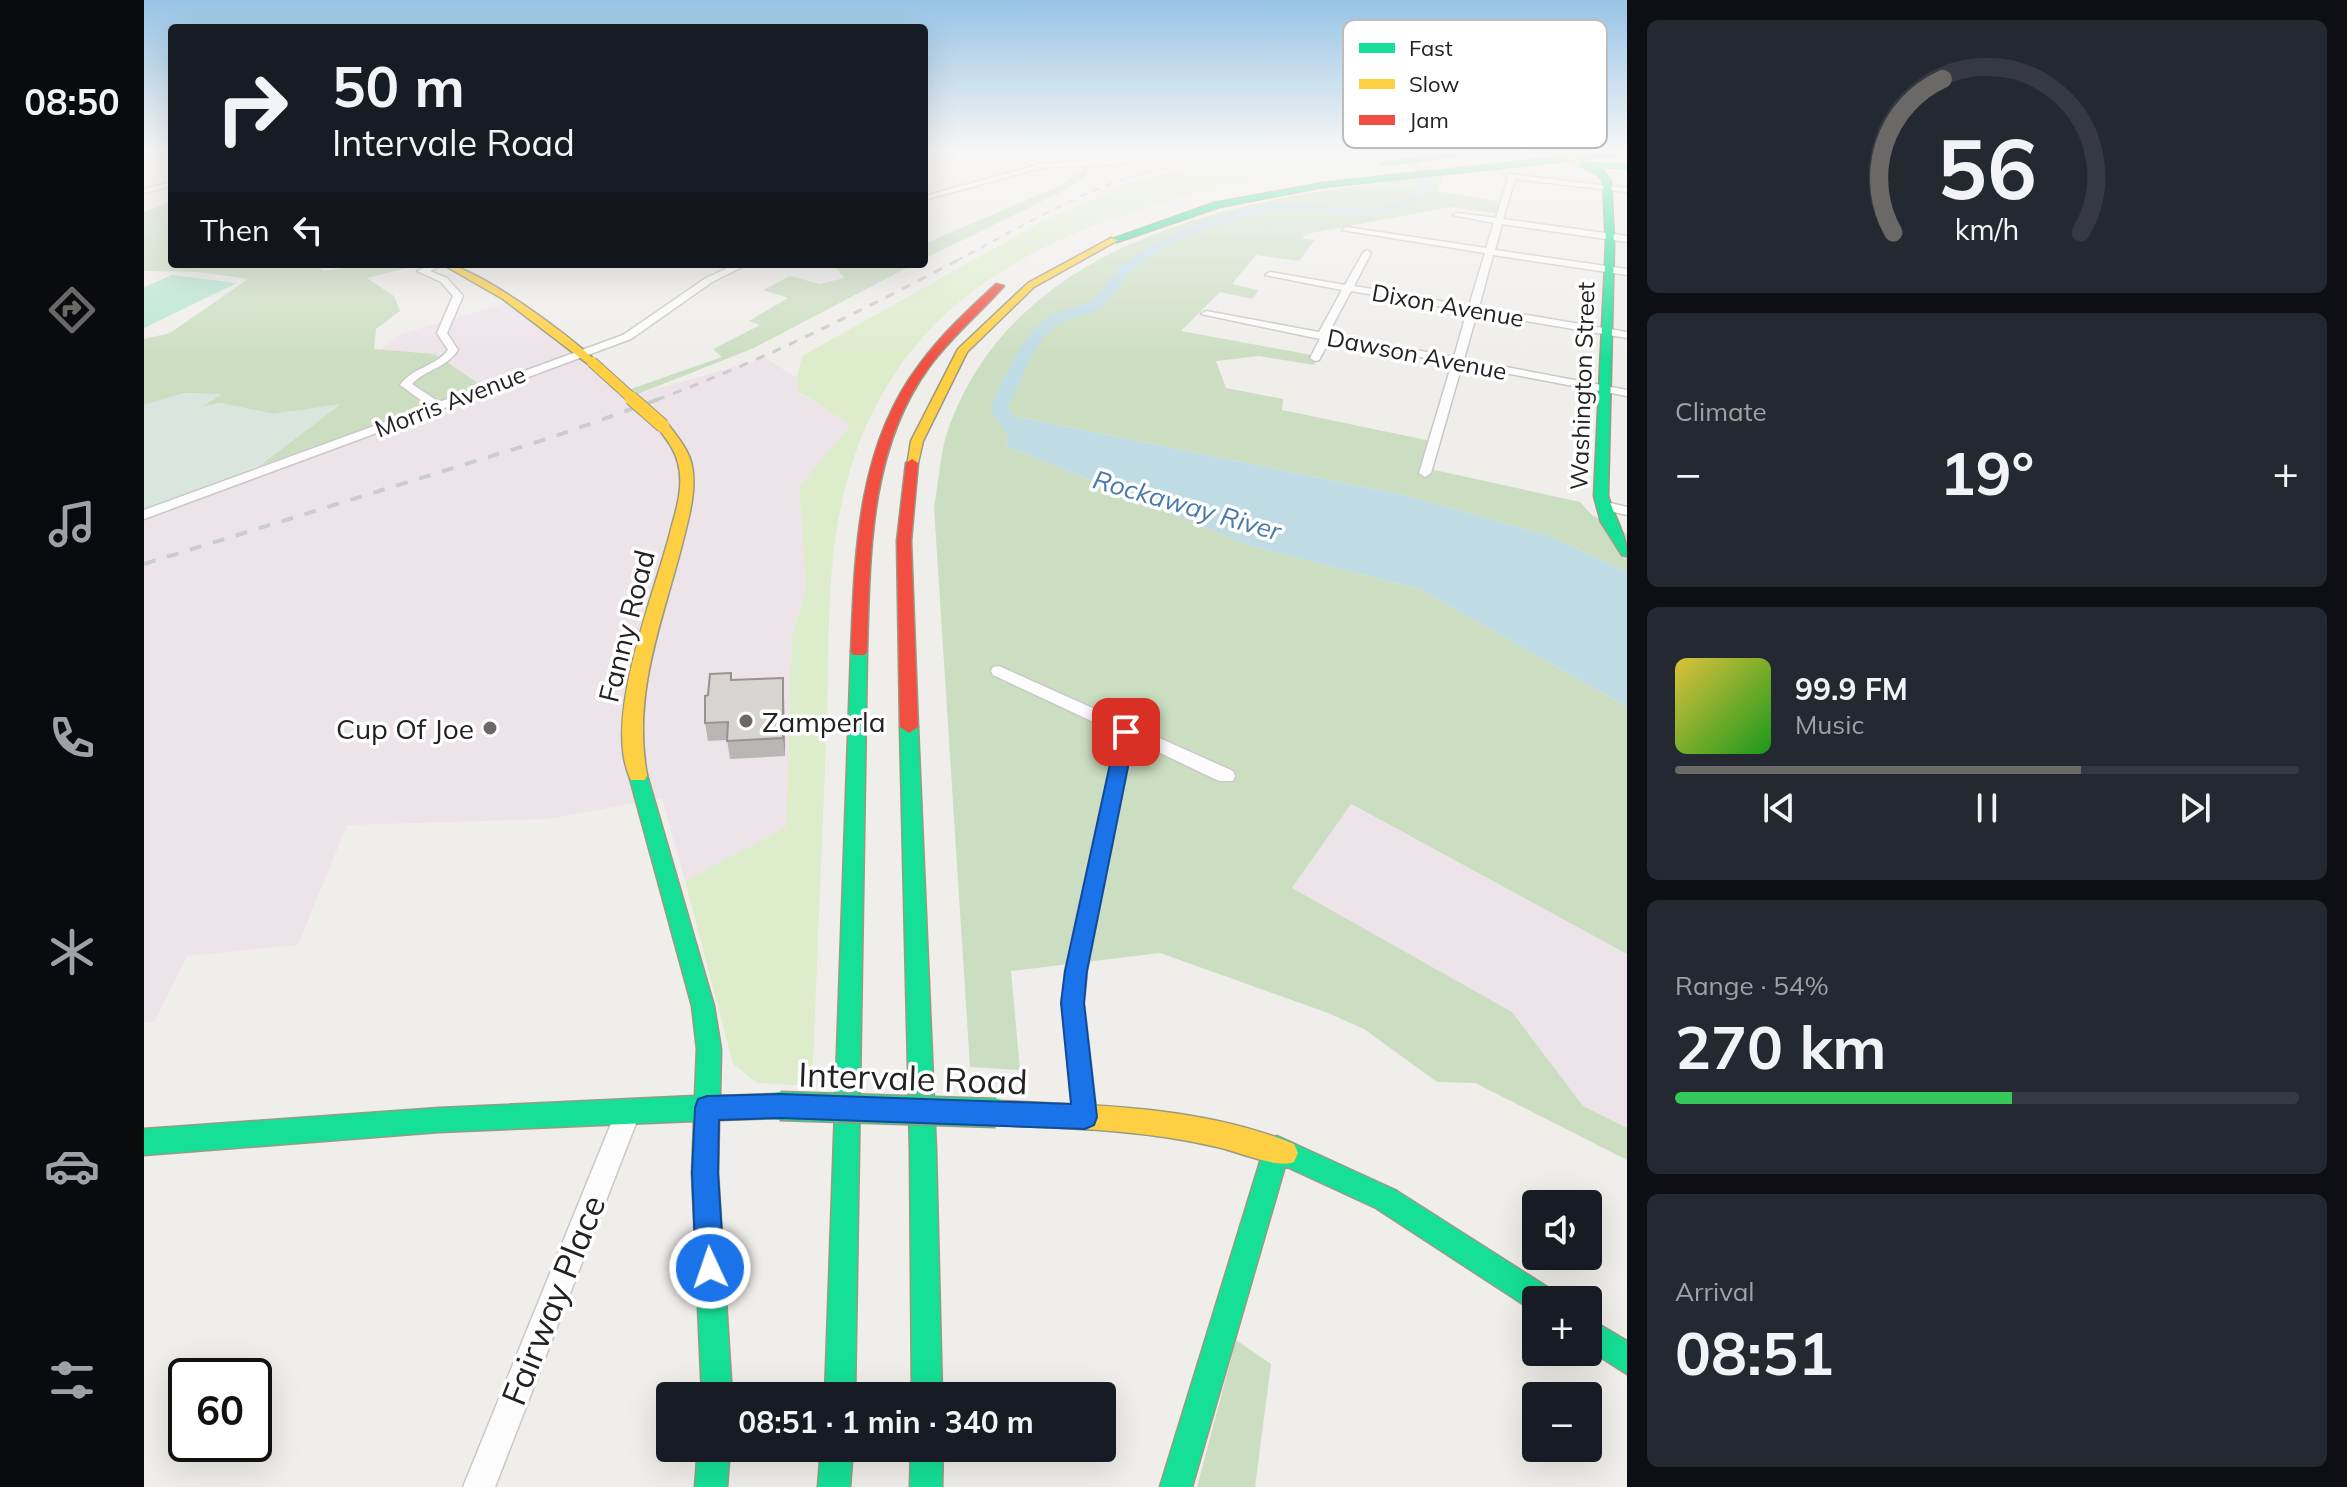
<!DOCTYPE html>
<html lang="en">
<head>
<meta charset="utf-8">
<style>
  :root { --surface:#171b24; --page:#242831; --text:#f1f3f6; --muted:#9ea1a6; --line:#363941; --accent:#6a6968 }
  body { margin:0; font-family:Mulish,sans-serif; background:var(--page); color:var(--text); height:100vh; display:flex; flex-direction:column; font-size:30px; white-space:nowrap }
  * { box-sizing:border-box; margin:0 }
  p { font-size:26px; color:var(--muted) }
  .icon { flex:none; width:44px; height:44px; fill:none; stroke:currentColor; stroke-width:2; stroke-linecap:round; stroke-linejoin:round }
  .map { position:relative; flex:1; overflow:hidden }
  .panel { display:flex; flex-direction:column; gap:20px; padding:20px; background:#0d0f14; width:720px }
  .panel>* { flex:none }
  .banner { position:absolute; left:24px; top:24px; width:760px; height:244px; border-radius:8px; box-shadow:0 8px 32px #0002; background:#171b24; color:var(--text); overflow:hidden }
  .buttons { position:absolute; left:1378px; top:1190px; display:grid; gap:16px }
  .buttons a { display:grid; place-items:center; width:80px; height:80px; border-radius:8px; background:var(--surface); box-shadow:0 8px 32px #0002; font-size:40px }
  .speed { position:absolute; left:24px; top:1358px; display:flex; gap:16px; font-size:40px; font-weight:700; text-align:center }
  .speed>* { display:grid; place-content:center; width:104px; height:104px; border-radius:50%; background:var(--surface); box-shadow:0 8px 32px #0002; line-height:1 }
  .speed .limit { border:4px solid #111; border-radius:12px; background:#fff; color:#111 }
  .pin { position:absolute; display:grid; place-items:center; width:68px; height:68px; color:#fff; margin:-34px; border-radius:16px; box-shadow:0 4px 12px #0006 }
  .me { position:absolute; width:88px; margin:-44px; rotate:357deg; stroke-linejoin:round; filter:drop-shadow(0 0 6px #0008) }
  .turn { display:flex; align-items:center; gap:28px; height:168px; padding:0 32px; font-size:36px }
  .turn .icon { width:104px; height:104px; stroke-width:2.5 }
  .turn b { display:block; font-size:56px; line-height:68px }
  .then { display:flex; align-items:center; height:76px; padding:0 32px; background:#0003; gap:16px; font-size:30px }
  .big { font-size:60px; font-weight:700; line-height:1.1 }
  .panel .card { flex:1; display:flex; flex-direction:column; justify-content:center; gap:12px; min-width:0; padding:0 28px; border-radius:12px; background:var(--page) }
  .panel .dial { align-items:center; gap:0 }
  .dial svg { height:208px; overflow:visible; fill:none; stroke:var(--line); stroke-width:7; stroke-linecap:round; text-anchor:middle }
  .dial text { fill:var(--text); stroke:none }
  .song { display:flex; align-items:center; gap:24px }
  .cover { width:96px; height:96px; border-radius:12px; background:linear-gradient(135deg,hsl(50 70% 55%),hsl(120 70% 35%)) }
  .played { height:8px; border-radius:4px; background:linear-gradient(90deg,var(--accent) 65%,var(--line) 65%) }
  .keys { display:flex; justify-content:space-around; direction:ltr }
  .heat { display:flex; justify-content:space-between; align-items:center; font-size:44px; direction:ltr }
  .charge { height:12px; border-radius:6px; background:linear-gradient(90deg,#34c759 54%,var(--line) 0) }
  .trip { position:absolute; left:512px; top:1382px; width:460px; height:80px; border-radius:8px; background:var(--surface); box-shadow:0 8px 32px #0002; font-weight:700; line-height:80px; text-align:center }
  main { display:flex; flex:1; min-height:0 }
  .tab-bar { display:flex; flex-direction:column; width:144px; justify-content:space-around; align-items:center; background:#090b0e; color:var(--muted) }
  .tab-bar .icon { width:56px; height:56px }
  .tab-bar .on { color:var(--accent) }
  .tab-bar b { font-size:36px; color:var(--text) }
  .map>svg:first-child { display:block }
</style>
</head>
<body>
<main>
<nav class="tab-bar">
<b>08:50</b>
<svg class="icon on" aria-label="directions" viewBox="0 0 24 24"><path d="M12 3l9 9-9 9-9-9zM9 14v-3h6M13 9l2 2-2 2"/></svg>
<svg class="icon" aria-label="music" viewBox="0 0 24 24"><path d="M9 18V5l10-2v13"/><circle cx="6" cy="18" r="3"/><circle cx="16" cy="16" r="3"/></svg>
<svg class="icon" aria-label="phone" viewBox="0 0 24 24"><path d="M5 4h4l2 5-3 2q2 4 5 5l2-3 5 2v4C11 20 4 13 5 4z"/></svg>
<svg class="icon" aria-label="climate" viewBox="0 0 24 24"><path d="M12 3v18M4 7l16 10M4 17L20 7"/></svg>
<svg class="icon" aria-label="car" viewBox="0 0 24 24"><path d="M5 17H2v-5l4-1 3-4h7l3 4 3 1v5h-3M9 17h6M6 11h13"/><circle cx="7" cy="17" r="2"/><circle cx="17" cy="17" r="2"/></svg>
<svg class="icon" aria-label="filters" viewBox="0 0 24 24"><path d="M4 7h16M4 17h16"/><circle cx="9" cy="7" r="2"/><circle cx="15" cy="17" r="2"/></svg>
</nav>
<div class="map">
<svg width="1483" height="1487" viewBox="0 0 1483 1487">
  <rect width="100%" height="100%" fill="#f0eeeb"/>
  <!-- industrial -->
  <path fill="#ede4e9" d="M369 301 491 395 621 358 653 378 655 393 708 425 655 487 662 589 648 636 642 827 541 881 518 798 404 819 203 825 154 945 43 956 10 1022H0V518L53 491 115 466 340 388 291 354 236 350 254 335Z
    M1206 804 1483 954V1128L1439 1106 1368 1012 1148 889Z"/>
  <!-- grass -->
  <path fill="#ddeccb" d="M1191 152H1280L1296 158 1342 152H1390C1272 162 1150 166 1035 198 844 250 716 341 690 549 683 605 685 664 683 721 678 842 673 964 668 1086L613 1083 589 1064 541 881 642 827 648 636 662 589 655 487 707 425 655 392 653 378 658 356 899 221 987 182 1066 164Z"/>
  <!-- forest -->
  <path fill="#cbdec1" d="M944 167 942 176 921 190 780 259V244L917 185Z
    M1299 176 1293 191 1361 202 1357 214 1307 207 1162 234 1158 238 1171 240 1155 261 1112 255 1088 284 1114 290 1109 299 1076 292 1037 331 1173 356 1170 365 1115 356 1072 361 1082 388 1139 399 1138 410 1292 442 1286 469 1436 502 1448 515 1483 534V572L1406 536 1260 495 874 417 862 446 1104 545 1276 589 1483 707V954L1207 804 1148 888 1368 1012 1439 1106 1483 1128V1160L1331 1083 1293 1082 1220 1029 1184 1013 1016 953 867 971 876 1070 826 1067 790 507C795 481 796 449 806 424 880 228 1118 194 1299 176Z
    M28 201V264H172L179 271 226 264H279L223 278 250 296 256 311 232 329 230 349 291 354 341 388 115 466 195 405 129 414 76 403 54 408 76 395 41 393 0 405V339L26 333 104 279 54 272 0 271V212Z
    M690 264H770L610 348 491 395 484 390 578 357 569 349 616 325 605 321 644 298 619 290 646 276 676 284 700 278Z
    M1092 1340 1127 1364 1111 1487H1053Z"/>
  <!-- wetland -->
  <path fill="#d9e6de" d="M41 393 78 394 58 407 76 403 129 414 197 404 115 466 0 509V405Z"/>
  <!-- pitch -->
  <path fill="#b7e6d2" d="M28 275 93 283 0 328V287Z"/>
  <!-- water -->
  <path fill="#bfdbe3" d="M874 417 1260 495 1406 536 1483 572V707L1276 589 1104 545 862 446Z"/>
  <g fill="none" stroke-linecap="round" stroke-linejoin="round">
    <!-- river -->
    <path fill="#bfdbe3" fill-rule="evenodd" d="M1240 152C1264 152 1276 162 1291 181 1250 240 1177 201 1119 213 1075 222 1021 242 986 272 976 282 970 296 959 306 950 315 932 315 920 321 891 335 878 380 864 407L876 427 905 446 908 450 905 454C878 461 856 427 846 407 862 377 876 336 905 316 917 308 934 309 946 302 959 294 965 275 978 265 1017 235 1074 212 1123 204 1172 197 1244 230 1279 181L1265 164Z"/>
    <defs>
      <path id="street" d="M11 152H22L0 158V154Z
        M831 152H844L901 164 1044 152 974 164 897 168 780 200V196L894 165Z
        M1364 174 1483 188V192L1371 179 1359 219 1483 236V242L1358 224 1351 250 1483 269V275L1349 255 1335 307 1483 332V338L1333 313 1320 359 1483 390V396L1318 365 1287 473 1281 477 1275 473 1308 363 1186 340 1175 360 1171 361 1166 358 1176 339 1057 314 1062 311 1175 332 1198 290 1121 275 1126 272 1201 285 1219 253 1223 250 1227 253 1210 286 1325 306 1341 253 1198 230 1202 227 1342 248 1350 223 1309 215 1313 213 1352 218 1364 178 1360 176ZM1207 291 1323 311 1310 357 1184 334Z
        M28 182V186L0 193V189Z
        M288 264H301L286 271 303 278 319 296 303 333 314 350C303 368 282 369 268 384L295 402 479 335 562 278 592 264H604L568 282 487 339 0 519V510L285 406 256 385C269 367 291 367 304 350L293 333 309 296 297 282 273 271Z
        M1458 501 1483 507V515L1453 508V502Z
        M855 666 1060 758 1089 771 1091 776 1089 781H1075L989 740 943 971 940 1003 953 1117 950 1126 941 1129 932 1126 929 1117 918 1003 921 971 973 733 849 675 847 671 849 667Z
        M484 1101 493 1104 496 1113 351 1487H319L475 1104Z"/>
      <path id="fast" d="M1321 152H1340L1241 165 1237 163Z
        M1465 152 1483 154 1434 159 1443 163 1483 164V168L1451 167 1460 171 1467 181 1470 243 1464 496C1470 517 1483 536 1483 556L1478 555 1457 522 1450 496 1462 243 1459 181 1454 175 1430 163V160L1179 187 1075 207 973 242 966 240 1070 203 1179 183Z
        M715 646 723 651 711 1396H681L707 651Z
        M765 721 774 727 792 1150 798 1396H768L766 1150 756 727Z
        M494 768 501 770 503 775 570 1006 577 1049 576 1096 636 1094 645 1097 648 1106 645 1115 636 1118 575 1120 574 1173 588 1396H558L548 1173 550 1121 295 1132 0 1155V1129L295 1108 551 1096 553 1049 548 1006 485 775 487 770Z
        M1133 1136 1251 1190 1408 1290 1412 1300H1392V1312L1388 1310 1232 1208 1141 1166 1048 1487H1016L1120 1149 1124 1140Z
        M1444 1318 1483 1341V1374L1444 1349Z
        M554 1448H586L583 1487H551Z
        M677 1448H709L706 1487H674Z
        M767 1448H799L798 1487H766Z"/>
      <path id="slow" d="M967 238 974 240 890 287 823 352 779 441 774 463 763 466 767 441 814 349 884 283Z
        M298 264C330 264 429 338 453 362L444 364 359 299Z
        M515 423H523C533 436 545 450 548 466 553 492 544 520 538 545 518 622 488 694 503 775L501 780H487C457 721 512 591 527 529 533 508 540 485 534 463 531 449 521 438 513 426Z
        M852 1101C951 1105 1057 1106 1150 1144L1154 1153 1150 1162C1134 1169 1092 1151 1073 1147 1001 1130 926 1128 852 1125L843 1122 840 1113 843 1104Z"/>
      <path id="jam" d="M852 284 860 286C835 314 807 337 785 367 725 449 726 555 723 651L721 655H709L707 651C711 553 713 446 776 364 798 334 825 309 852 284Z
        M768 459 774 463 767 541 774 727 765 733 756 727 753 541 762 463Z"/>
    </defs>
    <!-- street casing -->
    <use href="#street" stroke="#c9c8c7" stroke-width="3"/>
    <!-- fast casing -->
    <use href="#fast" stroke="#999a82" stroke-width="3"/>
    <!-- slow casing -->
    <use href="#slow" stroke="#999a82" stroke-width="3"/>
    <!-- jam casing -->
    <use href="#jam" stroke="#999a82" stroke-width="3"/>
    <!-- street -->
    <use href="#street" fill="#fdfcfc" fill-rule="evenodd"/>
    <!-- fast -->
    <use href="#fast" fill="#16e098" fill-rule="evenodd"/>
    <!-- slow -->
    <use href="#slow" fill="#ffcf43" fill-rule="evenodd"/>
    <!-- jam -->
    <use href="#jam" fill="#f24e42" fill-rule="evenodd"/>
    <!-- rail-far2 -->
    <path stroke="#ccc" stroke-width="2" stroke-dasharray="7 7" stroke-linecap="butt" d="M812 261C863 234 913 205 966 184 1023 163 1088 159 1148 152"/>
    <!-- rail-far1 -->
    <path stroke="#ccc" stroke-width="3" stroke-dasharray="9 9" stroke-linecap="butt" d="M512 400C618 361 717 311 816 259"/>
    <!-- rail -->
    <path stroke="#ccc" stroke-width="4" stroke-dasharray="12 12" stroke-linecap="butt" d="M0 564 409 437 518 398"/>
    <defs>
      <path id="fast-bridge" d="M636 1106 852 1113"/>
      <path id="slow-bridge-far2" d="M1409 152 1433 161"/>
      <path id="slow-bridge-far1" d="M448 362 490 400"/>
      <path id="slow-bridge" d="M487 398 519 426"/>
    </defs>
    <!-- fast-bridge casing -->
    <use href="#fast-bridge" stroke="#999a82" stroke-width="31" stroke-linecap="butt"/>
    <!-- slow-bridge-far2 casing -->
    <use href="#slow-bridge-far2" stroke="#999a82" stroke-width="9" stroke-linecap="butt"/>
    <!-- slow-bridge-far1 casing -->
    <use href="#slow-bridge-far1" stroke="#999a82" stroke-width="12" stroke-linecap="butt"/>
    <!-- slow-bridge casing -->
    <use href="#slow-bridge" stroke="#999a82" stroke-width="15" stroke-linecap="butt"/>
    <!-- fast-bridge -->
    <use href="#fast-bridge" stroke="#16e098" stroke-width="28"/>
    <!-- slow-bridge-far2 -->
    <use href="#slow-bridge-far2" stroke="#ffcf43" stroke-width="8"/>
    <!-- slow-bridge-far1 -->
    <use href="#slow-bridge-far1" stroke="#ffcf43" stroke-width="10"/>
    <!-- slow-bridge -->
    <use href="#slow-bridge" stroke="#ffcf43" stroke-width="13"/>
  </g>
  <!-- wall -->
  <path fill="#b9b6b5" d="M587 673 588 680 640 696 641 756 586 759 583 740 564 741 561 723 564 695Z"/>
  <!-- shaded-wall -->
  <path fill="#969493" d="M639 678 640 696 641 756 639 738Z"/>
  <!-- building -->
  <path fill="#d7d4d2" stroke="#969493" stroke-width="2" d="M587 673V680L639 678V738L583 741 584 722 561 723V696L564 695 566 674Z"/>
  <!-- sky -->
  <linearGradient id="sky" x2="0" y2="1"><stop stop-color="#97c4e6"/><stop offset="0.42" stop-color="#f8f7f6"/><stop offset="1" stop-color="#f8f7f6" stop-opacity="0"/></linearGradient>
  <rect width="1483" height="360" fill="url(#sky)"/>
  <!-- route -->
  <path fill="#1a73e8" stroke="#114b97" stroke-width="2" d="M982 726 991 732 943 971 940 1003 953 1117 950 1125 941 1129 636 1118 575 1120 574 1173 580 1268 576 1278 566 1282 556 1278 552 1268 548 1173 551 1108 554 1099 563 1096 636 1094 927 1104 917 1003 921 971 973 732Z"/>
  <!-- markers -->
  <g fill="#6a6968" stroke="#fff" stroke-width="3">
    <circle cx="602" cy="721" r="8"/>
    <circle cx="346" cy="728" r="8"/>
  </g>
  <g text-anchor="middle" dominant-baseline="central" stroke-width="7" stroke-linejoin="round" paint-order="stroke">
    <!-- far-street labels -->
    <g font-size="24" fill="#222" stroke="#fff">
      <text transform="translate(1304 305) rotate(10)">Dixon Avenue</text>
      <text transform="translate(1273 354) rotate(11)">Dawson Avenue</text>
      <text transform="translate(1438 386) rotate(-88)">Washington Street</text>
      <text transform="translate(306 401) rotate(-21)">Morris Avenue</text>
    </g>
    <!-- far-water labels -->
    <g font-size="26" font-style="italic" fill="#4a7aab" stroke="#fff">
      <text transform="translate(1043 505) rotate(16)">Rockaway River</text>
    </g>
    <!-- street labels -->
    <g font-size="28" fill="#222" stroke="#fff">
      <text transform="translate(482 626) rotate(-76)">Fanny Road</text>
    </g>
    <!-- poi labels -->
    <g font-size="28" fill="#222" stroke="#fff" text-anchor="start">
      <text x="618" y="721">Zamperla</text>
      <text x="330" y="728" text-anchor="end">Cup Of Joe</text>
    </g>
    <!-- near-street labels -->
    <g font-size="34" fill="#222" stroke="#fff">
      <text transform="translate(769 1078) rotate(2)">Intervale Road</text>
      <text transform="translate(409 1300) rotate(-68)">Fairway Place</text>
    </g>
  </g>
  <!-- legend -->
  <rect x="1199" y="20" width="264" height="128" rx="12" fill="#fff" stroke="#bdbdbd" stroke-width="2"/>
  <rect x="1215" y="43" width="36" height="10" fill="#16e098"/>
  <rect x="1215" y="79" width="36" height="10" fill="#ffcf43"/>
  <rect x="1215" y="115" width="36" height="10" fill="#f24e42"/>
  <g font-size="22" fill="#222">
    <text x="1265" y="56">Fast</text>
    <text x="1265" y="92">Slow</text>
    <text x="1265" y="128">Jam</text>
  </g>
</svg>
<div class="buttons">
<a><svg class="icon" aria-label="sound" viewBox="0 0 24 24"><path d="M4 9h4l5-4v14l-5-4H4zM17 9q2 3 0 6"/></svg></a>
<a>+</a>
<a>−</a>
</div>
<div class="speed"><div class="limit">60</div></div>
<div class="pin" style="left:982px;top:732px;background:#d93025"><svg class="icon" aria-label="arrive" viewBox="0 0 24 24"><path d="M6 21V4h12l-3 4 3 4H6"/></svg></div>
<svg class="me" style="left:566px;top:1268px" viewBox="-20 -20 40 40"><circle r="17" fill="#1a73e8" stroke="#fff" stroke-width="3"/><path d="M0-11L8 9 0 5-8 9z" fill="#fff"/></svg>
<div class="trip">08:51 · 1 min · 340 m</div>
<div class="banner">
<div class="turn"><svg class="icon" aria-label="right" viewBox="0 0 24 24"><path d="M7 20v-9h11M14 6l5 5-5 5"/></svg><div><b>50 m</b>Intervale Road</div></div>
<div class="then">Then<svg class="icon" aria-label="left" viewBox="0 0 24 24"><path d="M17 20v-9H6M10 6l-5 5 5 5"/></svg></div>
</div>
</div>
<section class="panel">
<div class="card dial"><svg viewBox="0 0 100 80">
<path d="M14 69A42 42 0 1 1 86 69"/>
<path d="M14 69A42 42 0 0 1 33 10" stroke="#6a6968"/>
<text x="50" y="56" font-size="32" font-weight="700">56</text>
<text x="50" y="72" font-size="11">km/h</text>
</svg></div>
<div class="card"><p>Climate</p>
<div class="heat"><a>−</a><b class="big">19°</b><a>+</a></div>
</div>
<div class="card">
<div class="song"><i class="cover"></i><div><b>99.9 FM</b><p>Music</p></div></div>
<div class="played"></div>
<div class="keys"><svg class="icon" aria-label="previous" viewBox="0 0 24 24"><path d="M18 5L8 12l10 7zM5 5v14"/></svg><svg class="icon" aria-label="pause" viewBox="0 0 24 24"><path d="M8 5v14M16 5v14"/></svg><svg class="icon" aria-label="next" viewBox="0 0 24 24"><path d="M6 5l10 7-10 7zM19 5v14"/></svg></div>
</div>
<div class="card"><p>Range · 54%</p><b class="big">270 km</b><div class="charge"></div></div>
<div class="card"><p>Arrival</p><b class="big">08:51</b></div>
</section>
</main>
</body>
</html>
